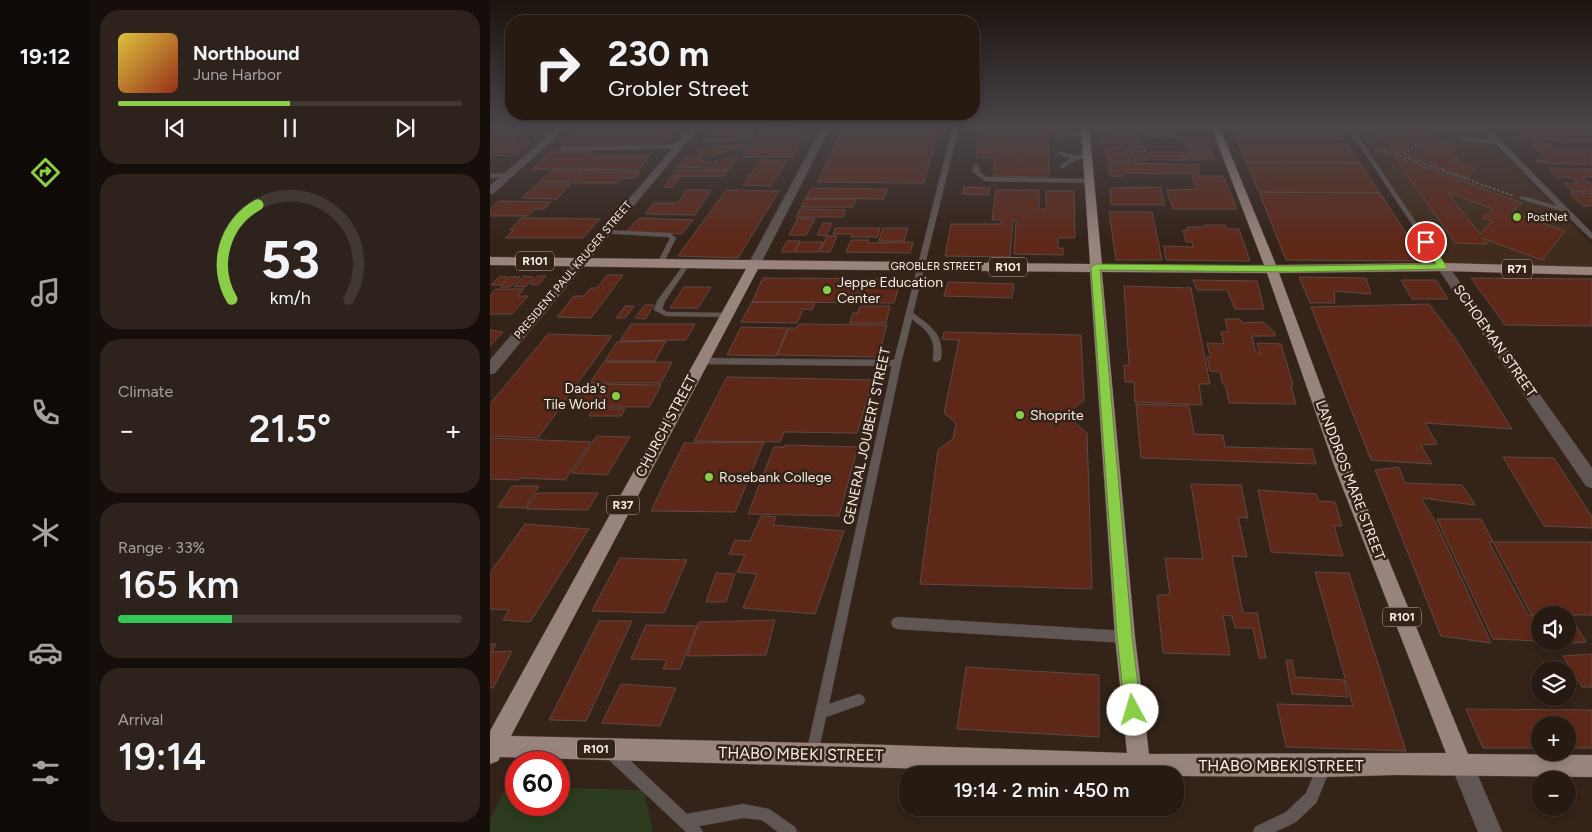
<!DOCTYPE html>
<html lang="en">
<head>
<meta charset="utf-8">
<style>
  :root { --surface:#261a13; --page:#2e231c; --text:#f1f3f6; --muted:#a4a1a0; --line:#423833; --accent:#8ace47 }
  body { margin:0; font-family:Figtree,sans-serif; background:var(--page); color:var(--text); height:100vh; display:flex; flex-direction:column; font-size:19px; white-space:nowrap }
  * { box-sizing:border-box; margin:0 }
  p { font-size:16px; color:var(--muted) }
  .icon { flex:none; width:28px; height:28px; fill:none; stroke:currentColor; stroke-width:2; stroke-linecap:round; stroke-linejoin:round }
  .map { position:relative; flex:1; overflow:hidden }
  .sheet { display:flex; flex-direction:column; gap:10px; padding:10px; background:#150e0a; width:400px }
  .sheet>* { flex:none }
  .guide { position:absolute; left:15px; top:15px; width:475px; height:105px; border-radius:20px; box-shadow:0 2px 8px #0003,0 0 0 1px var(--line); background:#261a13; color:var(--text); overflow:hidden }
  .tools { position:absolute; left:1041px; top:606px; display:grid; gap:10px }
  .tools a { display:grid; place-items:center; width:45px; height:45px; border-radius:50%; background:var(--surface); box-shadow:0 2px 8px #0003,0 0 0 1px var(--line); font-size:25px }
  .speed { position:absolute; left:15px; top:751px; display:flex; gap:10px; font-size:25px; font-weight:700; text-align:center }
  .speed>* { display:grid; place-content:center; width:65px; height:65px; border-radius:50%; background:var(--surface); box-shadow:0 2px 8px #0003,0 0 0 1px var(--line); line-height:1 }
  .speed .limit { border:8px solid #d22; background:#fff; color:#111 }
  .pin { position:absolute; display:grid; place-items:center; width:42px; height:42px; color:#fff; margin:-21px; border:2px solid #fff; border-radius:50%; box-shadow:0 1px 5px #0007 }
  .me { position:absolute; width:55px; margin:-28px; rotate:354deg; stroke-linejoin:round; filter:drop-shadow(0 0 4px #0008) }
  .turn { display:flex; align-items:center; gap:18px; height:105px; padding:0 20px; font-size:22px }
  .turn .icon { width:65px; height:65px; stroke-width:2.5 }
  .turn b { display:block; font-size:35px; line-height:42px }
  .big { font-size:38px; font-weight:600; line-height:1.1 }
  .sheet .tile { flex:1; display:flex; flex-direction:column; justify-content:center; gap:8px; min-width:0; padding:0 18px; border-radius:20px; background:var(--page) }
  .sheet .dial { align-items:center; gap:0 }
  .dial svg { height:130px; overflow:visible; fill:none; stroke:var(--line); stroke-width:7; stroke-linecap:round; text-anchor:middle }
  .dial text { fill:var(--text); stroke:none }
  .song { display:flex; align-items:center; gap:15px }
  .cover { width:60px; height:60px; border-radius:8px; background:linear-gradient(135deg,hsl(50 70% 55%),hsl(10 70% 35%)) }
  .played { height:5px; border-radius:2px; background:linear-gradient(90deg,var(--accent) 50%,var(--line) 50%) }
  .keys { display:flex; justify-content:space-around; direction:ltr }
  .heat { display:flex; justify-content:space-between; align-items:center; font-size:28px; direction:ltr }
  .charge { height:8px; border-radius:4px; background:linear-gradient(90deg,#34c759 33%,var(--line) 0) }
  .trip { position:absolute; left:409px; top:766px; width:285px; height:50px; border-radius:20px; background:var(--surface); box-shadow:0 2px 8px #0003,0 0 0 1px var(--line); font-weight:600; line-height:50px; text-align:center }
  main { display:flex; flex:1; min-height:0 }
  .menu { display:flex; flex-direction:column; width:90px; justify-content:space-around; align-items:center; background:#0f0a08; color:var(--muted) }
  .menu .icon { width:35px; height:35px }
  .menu .current { color:var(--accent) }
  .menu b { font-size:22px; color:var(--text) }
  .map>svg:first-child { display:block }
</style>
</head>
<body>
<main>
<nav class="menu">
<b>19:12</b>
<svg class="icon current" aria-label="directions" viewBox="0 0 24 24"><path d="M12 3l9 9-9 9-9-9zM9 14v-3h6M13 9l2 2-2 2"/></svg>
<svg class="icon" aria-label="music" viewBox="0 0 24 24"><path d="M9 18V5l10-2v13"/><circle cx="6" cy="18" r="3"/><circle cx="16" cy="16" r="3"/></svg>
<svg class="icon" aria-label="phone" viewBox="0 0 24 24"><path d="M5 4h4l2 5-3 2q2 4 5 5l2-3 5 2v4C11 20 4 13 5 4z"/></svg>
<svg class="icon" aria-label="climate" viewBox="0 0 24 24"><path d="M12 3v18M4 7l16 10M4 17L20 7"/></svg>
<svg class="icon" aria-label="car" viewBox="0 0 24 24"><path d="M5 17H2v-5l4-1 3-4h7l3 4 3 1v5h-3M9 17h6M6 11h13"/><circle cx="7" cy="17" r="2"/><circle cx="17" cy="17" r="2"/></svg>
<svg class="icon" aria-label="filters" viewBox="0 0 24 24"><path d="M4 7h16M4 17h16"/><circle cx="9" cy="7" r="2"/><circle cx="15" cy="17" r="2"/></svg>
</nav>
<section class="sheet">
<div class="tile">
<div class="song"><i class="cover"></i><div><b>Northbound</b><p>June Harbor</p></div></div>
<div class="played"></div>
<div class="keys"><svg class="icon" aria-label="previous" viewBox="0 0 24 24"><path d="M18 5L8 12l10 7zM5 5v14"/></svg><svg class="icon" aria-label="pause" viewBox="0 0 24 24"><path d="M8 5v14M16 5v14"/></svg><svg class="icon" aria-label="next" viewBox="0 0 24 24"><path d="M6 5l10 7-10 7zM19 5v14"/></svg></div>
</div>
<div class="tile dial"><svg viewBox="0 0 100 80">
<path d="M14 69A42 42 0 1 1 86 69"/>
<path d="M14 69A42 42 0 0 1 30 11" stroke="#8ace47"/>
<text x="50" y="56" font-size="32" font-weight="700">53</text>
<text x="50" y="72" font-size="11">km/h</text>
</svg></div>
<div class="tile"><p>Climate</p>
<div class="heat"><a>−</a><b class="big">21.5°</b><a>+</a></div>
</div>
<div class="tile"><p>Range · 33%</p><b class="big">165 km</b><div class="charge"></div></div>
<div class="tile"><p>Arrival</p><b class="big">19:14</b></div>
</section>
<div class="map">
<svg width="1102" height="832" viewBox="0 0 1102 832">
  <rect width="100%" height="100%" fill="#332319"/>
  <!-- built -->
  <path fill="#412b1c" d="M859 126H985L1102 245V268L951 266Z"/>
  <!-- green -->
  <path fill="#2c3b1d" d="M16 787H26V805H69V788L154 790 163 832H0V819Z"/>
  <!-- building -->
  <path fill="#5e2819" stroke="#5f4943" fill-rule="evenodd" d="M94 126H190L170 147H150L148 150 70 146Z
    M227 126H249L246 131H223Z
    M272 126H309L307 128H279L277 131H268Z
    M354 126H449L434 183 327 182Z
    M491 126H521L520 130 558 131 559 177 503 176 505 158H486Z
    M538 126H580V131H560V129H538Z
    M609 126H650L651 132H610Z
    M655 126H684L686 137 656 136Z
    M741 126H839L848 130 853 138 746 137Z
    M879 126H944L908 153 897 150Z
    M1031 126H1088L1102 137V142L1025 139 1030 132 1038 133Z
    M3 132 34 133 21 142H40L23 156 0 155V134Z
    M241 132H249L247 134 264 135 261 139 245 138 243 141H212L217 134H240Z
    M270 132 316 133 302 157H253Z
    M648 135 650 143H613L611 136Z
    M686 137 717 138 719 144H688Z
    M746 137 853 138 870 163 756 162Z
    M942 138 964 145 956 153 968 157 964 161 986 169 977 178 917 156Z
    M1040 143 1060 144 1069 153H1073L1069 149 1102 150V165L1049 163 1045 160H1057Z
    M225 145H258L254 150 240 148 237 152H229L227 155H208L211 150H206L208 149 223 147Z
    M696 145H718L721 152H699Z
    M639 146H654L659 160H643Z
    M615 147H636L640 161H618Z
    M61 152H103L99 156H160L148 170 42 169Z
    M660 152H692L695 160H662Z
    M695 153H721L724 160H697Z
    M904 156 1032 203 1022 212 1075 231 1052 260 992 238 998 244 965 243ZM957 192 1003 209 993 218 1002 221 990 234Z
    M237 157H248L238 170 219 169 228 159H236Z
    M195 158H215L212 162H221L216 168 187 167Z
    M271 160 297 161 281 186 253 185Z
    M619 162 707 165 710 174 634 173V176H620Z
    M756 162 870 163 890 193 769 192Z
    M1058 168 1102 169V177L1092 176 1099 183H1102V192L1082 191 1074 183 1087 184 1081 177H1067Z
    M96 170H111L109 172H150L145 178H132L128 183H84Z
    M186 170H238L235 176H182Z
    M61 171H93L82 182H49Z
    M190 176 182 187H174L181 177Z
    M702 176H733L747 209H683L677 190 707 189Z
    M47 184H80L67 199 32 198Z
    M474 187 500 188 498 195 472 194Z
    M670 187 675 205H621L620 188Z
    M321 188 397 189 394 199 316 198Z
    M197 190H221L205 215 155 214 164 203H188Z
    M236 190 289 191 248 258 188 256Z
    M506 190H549V209H556V191H584L585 238H568V248H573V255L524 254 526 220H523L520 257 455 256 461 224H511L512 220H502Z
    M769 192 890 193 934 261 796 260Z
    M1080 193H1102V206H1093Z
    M315 199H366L363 207H311Z
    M9 201 61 202 54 209H45L37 216H0V209Z
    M310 209 356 210 353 217H306Z
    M619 212H662L672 260H626Z
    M31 218 110 219 93 238H15L24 230H20Z
    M149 218 203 220 192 234 136 232Z
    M308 218 325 219 316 235H299Z
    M333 223H342L336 236 327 235Z
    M715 225H736L737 229H749L760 261 676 260 674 246 703 247 702 242H696L693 230H698L697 227H715Z
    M345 228H390L388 237H361L362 234H343Z
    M393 228H418L414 241H389Z
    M337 236H347L340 252H330Z
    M361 240H379L377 243 423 242 420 253 356 252Z
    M297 241H310L304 252H291Z
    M310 242H333L329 252H304Z
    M117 275H133L101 318 67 317 84 296H94L101 288H107Z
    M10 276 18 277 10 285H1Z
    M34 276 44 277 35 287 24 286Z
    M48 276H56L48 285 40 284Z
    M20 277H30L20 287H10Z
    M809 277 876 278 881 294 844 291 845 303H820Z
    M273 278 411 279 404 303 262 302Z
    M981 278 1102 279V326L1015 325Z
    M703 280 767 281 774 309H745L737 290H707Z
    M911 280H946L958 299H922Z
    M458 282 524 284 522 298 454 296Z
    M634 286 701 288 720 384H709L712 405 645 402 644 382H635L634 365H639Z
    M194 287H221L208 308H180Z
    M6 289H34L28 296H38L22 314H0V296Z
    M262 302H325L322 310 313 309 307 323 251 322Z
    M939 304 967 341 1022 429 935 423 947 444 931 445 942 464 881 460 821 307Z
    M155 305H164L155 319 145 318Z
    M135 306H144L135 318H126Z
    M370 306H400L396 323H360L363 313H368Z
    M735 319H749L753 323 773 322 785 333V336H762L765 350 770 355 767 343 791 344 803 385 801 386 806 404 739 403 736 387 732 382 730 372 720 371 717 357 722 356 719 352 717 343 734 344 731 332H738Z
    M141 324H205L196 340 130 341Z
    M309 324 397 325 388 357 287 355 299 328H307Z
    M251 327 298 328 286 356 237 355Z
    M0 330 13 332 0 346Z
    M454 332 591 335 594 400 584 408 585 423 597 433 602 589 430 584 448 450 463 439 466 423 454 413 469 340 452 339Z
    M58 334 122 336 48 438 0 436V404Z
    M176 341 165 361H115L127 342Z
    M114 362H182L171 383H100Z
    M237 377 383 380 367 433 294 432 290 442 204 441Z
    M95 384 171 385 159 407H80Z
    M646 404 699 406 704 434 733 435 735 447 822 449 826 464 651 458Z
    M103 409H135L131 416H99Z
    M107 436 140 437 117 475 82 473Z
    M0 438 101 442 75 480 30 478 29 480 0 479Z
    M274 442 245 512 161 511 194 443Z
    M295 445 368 447 349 516 258 514 284 447H294Z
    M1013 457 1064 458 1102 517V528L1054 526Z
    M909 467 915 483 972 485 985 505 931 498 945 521 1001 643 951 636 885 470Z
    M701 484 751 485 758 518 748 517 757 557 742 556 753 613H767L776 658H769L763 628H745L742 616 733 615 740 655 673 653 667 595H680L675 558 713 559Z
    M22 486H49L35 508 8 507Z
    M768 490 826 494 829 501 845 502 852 526H844L853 556 781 552Z
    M47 493H108L98 510 36 509Z
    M271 516 286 517 283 525 354 531 325 614 253 608 267 574 247 572 255 555 239 554 245 540 260 541Z
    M947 519H991L1050 631V641L1003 639Z
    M35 524 99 529 40 622 13 620 19 610 0 609V573Z
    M999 542H1102V615H1038Z
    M130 558 197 560 174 613 102 611Z
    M825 572 859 573 916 751 796 747 787 704 863 706Z
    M226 573 245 574 236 602H216Z
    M1078 618H1082L1096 642 1068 644 1078 642Z
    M285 620 276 655 197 656 209 622Z
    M109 621H142L96 721 59 720Z
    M156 625 207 626 190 669H173L177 660 141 659Z
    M0 644H6L2 652 22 651 3 688H0Z
    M1102 654V687H1092L1073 656Z
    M796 660H802L805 677 854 680 858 697 802 694Z
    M476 667 609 675V737L467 729Z
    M131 684 186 688 170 726 112 723Z
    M976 709 1102 710V748H1078V725H1050V748H993Z"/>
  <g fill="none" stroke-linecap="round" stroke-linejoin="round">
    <defs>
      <path id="lane" d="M463 126H469L423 313C441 327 454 333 451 359L447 362 444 361 443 359C446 337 438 332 422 319L411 363 339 704 369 694 373 696 375 700 373 704 336 717 328 754 327 759 322 760 317 759 316 754 402 366 212 364 208 361 212 358 404 360Z
        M857 126H861L956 267 955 268H951Z
        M989 126H995L1010 140 1102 233V239L1100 238 1072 211 1030 199V197L1032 196 1067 206 1005 143 970 141 969 140 972 138 1002 139Z
        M596 130 598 131V133L571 138 568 136Z
        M187 145 190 147 189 148 72 151 69 149 72 147Z
        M569 151 586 156 599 154 602 156 586 160 573 168 571 167V165L581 158 567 154V152Z
        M486 164 489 166V171L496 177 600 179 603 181 600 183 495 181 483 172V166Z
        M18 173 20 174V176L0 178V174Z
        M114 230 180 233 186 238 173 264 170 266 167 264 180 238 178 237 112 233 111 232Z
        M197 262 200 264 175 301 172 309 177 312 236 313 240 315 239 317 176 316 164 310 167 301 195 263Z
        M407 617 635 631 639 633 641 637 639 641 635 643 407 629 403 627 401 623 403 619Z
        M123 748 128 749 197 814 253 804 279 809 305 827 307 832H288L272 820 253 818 209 826 213 832H196L118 759 117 754 118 749Z
        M834 760 839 762 841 767 826 803 806 822 785 832H763L765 827 796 812 816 793 829 762Z"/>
      <path id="street" d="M69 126H78L4 193 0 194V186Z
        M202 126H210L5 373 0 374V360Z
        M333 126H341L270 265 268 268H260L258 265Z
        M953 263 957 264 1102 468V488L1096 486 947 267Z
        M972 754 980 757 1012 832H988L961 765 964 757Z"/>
      <path id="primary" d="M591 126H599L612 265H774L721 126H729L786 265 953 263 1102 267V275L953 271 789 273 861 468 978 754 1102 755V777L905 775 834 777 685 776 10 757 8 761 0 764V731L256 269 0 265V257L600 264ZM268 269 600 272 625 637 637 753 368 744 21 736ZM612 272 777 273 845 468 956 753 659 754 645 637Z"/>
    </defs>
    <!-- lane casing -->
    <use href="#lane" stroke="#4f3f36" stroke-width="1"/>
    <!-- street casing -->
    <use href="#street" stroke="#4f3f36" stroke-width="1"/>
    <!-- primary casing -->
    <use href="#primary" stroke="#4f3f36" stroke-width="1"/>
    <!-- path -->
    <path stroke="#76675e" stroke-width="2" stroke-dasharray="2.5 2" stroke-linecap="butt" d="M952 126 911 156 1024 196
      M885 150H894L895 153 903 155
      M906 155 911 156"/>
    <!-- lane -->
    <use href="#lane" fill="#605653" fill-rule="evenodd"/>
    <!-- street -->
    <use href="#street" fill="#605653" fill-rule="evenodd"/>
    <!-- primary -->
    <use href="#primary" fill="#98847d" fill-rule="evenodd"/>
  </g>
  <!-- sky -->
  <linearGradient id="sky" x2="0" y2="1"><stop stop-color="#1c130e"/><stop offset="0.52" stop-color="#4a4549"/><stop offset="1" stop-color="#4a4549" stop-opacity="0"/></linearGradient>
  <rect width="1102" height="242" fill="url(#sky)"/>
  <!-- route -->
  <path fill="#8ace47" stroke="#5a862e" d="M936 239 939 240 957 267 956 269 803 272 610 270 642 636 651 710 649 716 643 718 637 716 635 710 627 636 601 267 606 264 803 266 946 264 931 242Z"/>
  <!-- markers -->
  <g fill="#8ace47" stroke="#332319" stroke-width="2">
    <circle cx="1027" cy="217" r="5"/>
    <circle cx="337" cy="290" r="5"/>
    <circle cx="126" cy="396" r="5"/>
    <circle cx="530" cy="415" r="5"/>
    <circle cx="219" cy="477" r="5"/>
  </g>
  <g text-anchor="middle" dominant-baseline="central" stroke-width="5" stroke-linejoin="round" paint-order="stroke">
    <!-- far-poi labels -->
    <g font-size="11" fill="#f9eee7" stroke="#332319" text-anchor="start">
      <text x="1037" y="217">PostNet</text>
    </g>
    <!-- far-street labels -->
    <g font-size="11" fill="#f9eee7" stroke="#332319">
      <text x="446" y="266">GROBLER STREET</text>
      <text transform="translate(83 270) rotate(-50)">PRESIDENT PAUL KRUGER STREET</text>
    </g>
    <!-- shield labels -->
    <g fill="#332319" stroke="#beb1a9" stroke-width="1">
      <rect x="26" y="251.5" width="38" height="19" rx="4"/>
      <rect x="499" y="257.5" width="38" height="19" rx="4"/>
      <rect x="1012" y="259.5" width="30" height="19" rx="4"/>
      <rect x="117" y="495.5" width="32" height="19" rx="4"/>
      <rect x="893" y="607.5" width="38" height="19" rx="4"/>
      <rect x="87" y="739.5" width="38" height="19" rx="4"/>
    </g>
    <g font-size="12" font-weight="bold" fill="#f9eee7">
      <text x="45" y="261">R101</text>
      <text x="518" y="267">R101</text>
      <text x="1027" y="269">R71</text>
      <text x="133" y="505">R37</text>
      <text x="912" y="617">R101</text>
      <text x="106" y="749">R101</text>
    </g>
    <!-- poi labels -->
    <g font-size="14" fill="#f9eee7" stroke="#332319" text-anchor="start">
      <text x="347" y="282">Jeppe Education<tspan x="347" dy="16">Center</tspan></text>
      <text x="116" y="388" text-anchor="end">Dada's<tspan x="116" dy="16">Tile World</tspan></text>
      <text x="540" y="415">Shoprite</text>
      <text x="229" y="477">Rosebank College</text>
    </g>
    <!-- street labels -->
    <g font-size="14" fill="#f9eee7" stroke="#332319">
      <text transform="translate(1005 341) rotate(55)">SCHOEMAN STREET</text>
      <text transform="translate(176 426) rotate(-62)">CHURCH STREET</text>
      <text transform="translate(377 436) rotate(-78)">GENERAL JOUBERT STREET</text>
      <text transform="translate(860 480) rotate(69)">LANDDROS MARE STREET</text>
    </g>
    <!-- near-street labels -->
    <g font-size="16" fill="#f9eee7" stroke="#332319">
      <text transform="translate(311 754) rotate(1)">THABO MBEKI STREET</text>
      <text x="791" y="765">THABO MBEKI STREET</text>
    </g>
  </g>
</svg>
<div class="tools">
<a><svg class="icon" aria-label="sound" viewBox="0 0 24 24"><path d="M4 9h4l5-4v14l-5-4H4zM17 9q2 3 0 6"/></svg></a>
<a><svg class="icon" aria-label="layers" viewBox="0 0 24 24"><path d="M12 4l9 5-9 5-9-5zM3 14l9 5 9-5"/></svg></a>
<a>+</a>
<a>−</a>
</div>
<div class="speed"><div class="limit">60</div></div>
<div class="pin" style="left:936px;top:242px;background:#d93025"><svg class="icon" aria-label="arrive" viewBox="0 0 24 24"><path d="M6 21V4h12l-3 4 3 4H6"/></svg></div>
<svg class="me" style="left:643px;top:710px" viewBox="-20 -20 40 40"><circle r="19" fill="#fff"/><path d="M0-13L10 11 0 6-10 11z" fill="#8ace47"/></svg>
<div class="trip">19:14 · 2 min · 450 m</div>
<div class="guide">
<div class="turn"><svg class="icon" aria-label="right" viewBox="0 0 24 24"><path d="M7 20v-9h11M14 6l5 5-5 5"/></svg><div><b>230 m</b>Grobler Street</div></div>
</div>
</div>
</main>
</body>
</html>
